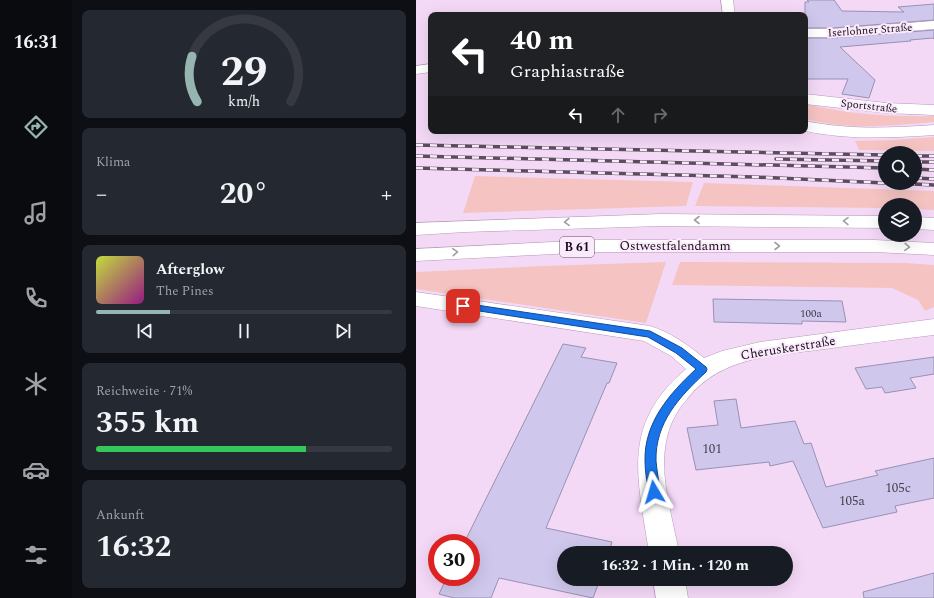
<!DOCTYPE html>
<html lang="de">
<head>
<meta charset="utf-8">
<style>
  :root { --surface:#171b24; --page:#242831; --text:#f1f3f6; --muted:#9ea1a6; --line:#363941; --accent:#96b5b1 }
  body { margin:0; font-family:Spectral,serif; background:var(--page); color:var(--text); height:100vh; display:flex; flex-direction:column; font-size:15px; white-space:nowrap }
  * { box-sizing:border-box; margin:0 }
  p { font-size:13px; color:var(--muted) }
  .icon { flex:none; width:22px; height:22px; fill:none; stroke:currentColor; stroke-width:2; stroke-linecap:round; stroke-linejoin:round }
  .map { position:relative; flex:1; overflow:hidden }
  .side { display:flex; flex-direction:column; gap:10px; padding:10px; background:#0d0f14; width:344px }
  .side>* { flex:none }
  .hud { position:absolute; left:12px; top:12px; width:380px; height:122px; border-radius:8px; box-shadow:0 4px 16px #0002; background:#202124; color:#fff; overflow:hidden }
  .buttons { position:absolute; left:462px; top:146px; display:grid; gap:8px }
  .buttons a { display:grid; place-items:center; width:44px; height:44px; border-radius:50%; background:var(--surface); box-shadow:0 4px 16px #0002; font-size:20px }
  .speed { position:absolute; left:12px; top:534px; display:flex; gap:8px; font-size:20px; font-weight:700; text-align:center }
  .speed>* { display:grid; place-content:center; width:52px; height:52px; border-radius:50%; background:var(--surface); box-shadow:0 4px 16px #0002; line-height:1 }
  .speed .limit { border:6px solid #d22; background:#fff; color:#111 }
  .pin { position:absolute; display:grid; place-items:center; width:34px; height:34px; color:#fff; margin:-17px; border-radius:8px; box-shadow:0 2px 6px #0006 }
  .me { position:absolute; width:44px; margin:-22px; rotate:353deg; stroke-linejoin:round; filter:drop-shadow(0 0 3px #0008) }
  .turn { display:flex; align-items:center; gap:14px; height:84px; padding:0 16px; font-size:18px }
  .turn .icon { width:52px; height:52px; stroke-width:2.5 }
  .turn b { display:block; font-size:28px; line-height:34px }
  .lanes { display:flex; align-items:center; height:38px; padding:0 16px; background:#0003; justify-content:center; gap:20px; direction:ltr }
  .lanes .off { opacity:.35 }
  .big { font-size:30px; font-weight:700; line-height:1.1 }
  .side .card { flex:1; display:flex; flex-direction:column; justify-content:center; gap:6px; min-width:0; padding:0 14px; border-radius:8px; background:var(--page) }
  .side .dial { align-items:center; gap:0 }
  .dial svg { height:104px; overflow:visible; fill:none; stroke:var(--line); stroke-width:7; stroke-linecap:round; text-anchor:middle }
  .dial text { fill:var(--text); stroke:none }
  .song { display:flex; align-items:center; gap:12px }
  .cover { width:48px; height:48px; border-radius:6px; background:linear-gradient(135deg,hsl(70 70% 55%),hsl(310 70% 35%)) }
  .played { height:4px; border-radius:2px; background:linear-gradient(90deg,var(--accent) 25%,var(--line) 25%) }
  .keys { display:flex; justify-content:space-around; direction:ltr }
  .heat { display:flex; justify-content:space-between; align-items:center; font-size:22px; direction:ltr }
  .charge { height:6px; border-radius:3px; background:linear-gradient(90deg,#34c759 71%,var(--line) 0) }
  .trip { position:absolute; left:141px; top:546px; width:236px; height:40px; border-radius:20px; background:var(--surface); box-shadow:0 4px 16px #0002; font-weight:700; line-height:40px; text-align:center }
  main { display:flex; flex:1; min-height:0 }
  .tabs { display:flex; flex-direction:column; width:72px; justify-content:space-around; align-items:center; background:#090b0e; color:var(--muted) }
  .tabs .icon { width:28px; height:28px }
  .tabs .selected { color:var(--accent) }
  .tabs b { font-size:18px; color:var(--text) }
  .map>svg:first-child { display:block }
</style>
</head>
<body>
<main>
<nav class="tabs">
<b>16:31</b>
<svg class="icon selected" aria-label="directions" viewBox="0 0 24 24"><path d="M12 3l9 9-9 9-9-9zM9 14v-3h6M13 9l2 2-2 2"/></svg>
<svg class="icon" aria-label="music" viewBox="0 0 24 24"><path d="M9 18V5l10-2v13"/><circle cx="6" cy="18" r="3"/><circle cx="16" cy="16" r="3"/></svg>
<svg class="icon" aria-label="phone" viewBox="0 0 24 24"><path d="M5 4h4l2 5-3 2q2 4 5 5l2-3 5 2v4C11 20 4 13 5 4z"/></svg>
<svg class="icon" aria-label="climate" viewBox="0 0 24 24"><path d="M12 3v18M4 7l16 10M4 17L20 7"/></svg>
<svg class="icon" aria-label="car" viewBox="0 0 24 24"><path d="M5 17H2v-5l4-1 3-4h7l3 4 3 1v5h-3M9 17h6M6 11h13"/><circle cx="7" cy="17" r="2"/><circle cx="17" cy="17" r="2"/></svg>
<svg class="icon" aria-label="filters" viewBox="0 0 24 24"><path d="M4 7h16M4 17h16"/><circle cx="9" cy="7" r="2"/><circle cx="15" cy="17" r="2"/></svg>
</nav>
<section class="side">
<div class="card dial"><svg viewBox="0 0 100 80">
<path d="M14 69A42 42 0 1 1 86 69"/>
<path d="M14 69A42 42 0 0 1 10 34" stroke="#96b5b1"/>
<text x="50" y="56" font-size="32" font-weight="700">29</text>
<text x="50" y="72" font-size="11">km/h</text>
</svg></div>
<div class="card"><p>Klima</p>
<div class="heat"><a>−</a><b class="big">20°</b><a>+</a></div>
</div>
<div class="card">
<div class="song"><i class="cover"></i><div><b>Afterglow</b><p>The Pines</p></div></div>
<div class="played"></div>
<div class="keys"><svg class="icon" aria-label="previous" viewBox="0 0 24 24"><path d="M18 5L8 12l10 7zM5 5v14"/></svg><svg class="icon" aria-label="pause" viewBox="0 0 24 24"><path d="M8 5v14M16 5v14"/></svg><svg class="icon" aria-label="next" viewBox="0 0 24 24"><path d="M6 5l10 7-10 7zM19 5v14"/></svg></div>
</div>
<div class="card"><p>Reichweite · 71%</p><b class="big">355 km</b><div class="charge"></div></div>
<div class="card"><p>Ankunft</p><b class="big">16:32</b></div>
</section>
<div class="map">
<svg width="518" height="598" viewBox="0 0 518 598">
  <rect width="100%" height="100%" fill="#f4d9f7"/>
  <!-- green -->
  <path fill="#f5c4c2" d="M389 104C431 114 475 117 518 116V122C475 126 432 130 389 119Z
    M518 137V151L443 150 439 141 477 140Z
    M59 176 277 182 270 206 47 213Z
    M288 183 518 191V210L499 209V205H469V208L279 206Z
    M250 262 230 323 0 289V272L128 266Z
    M264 262 489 263 518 265V307L509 311 502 300 476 288 256 285Z"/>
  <!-- building -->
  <path fill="#cfc8ec" stroke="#9791b3" d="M391 0H418L426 11 488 12 482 7 518 4V20L417 28H389V2H393Z
    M518 30V39L517 38 494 40 495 41 424 47 459 80 453 98 426 94 432 79H389V38H417Z
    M297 299 426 301 430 322 386 321V324L298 322Z
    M147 344 170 348 165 357 201 363 193 383H191L130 528 196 542 193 553H148V579H184L177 598 83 578 75 598H38L23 594 31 577H55V543H48Z
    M518 357V374L494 378 500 388 469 393 466 387 450 389 439 368Z
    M320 399 325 428 379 421 388 444 395 443 410 487 462 475 459 471 518 458V498L479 506 481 512 407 528 377 461 354 466 353 462 280 470 271 428 302 425 298 401Z
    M518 573V598H448L447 592Z"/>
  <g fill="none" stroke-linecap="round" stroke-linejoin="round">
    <defs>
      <path id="minor" d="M305 0H317L319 15H307Z
        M518 21V29L417 37H389V29H417Z
        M15 64V72L0 74V66Z
        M389 94 470 103 518 105V115L470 113 389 104Z
        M389 121C432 130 474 128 518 125V135C474 138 432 140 389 131Z
        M0 292 234 326C254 332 272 345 288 358L306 351 344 342 518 319V335C482 339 446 344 409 349 359 356 306 355 271 399 260 412 253 425 250 442 243 478 257 518 263 553H233C222 478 204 425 270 369L255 356 228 341 0 306Z
        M237 579H269L272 598H240Z"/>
      <path id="highway" d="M245 214 469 216V228L245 226 49 232 0 235V223Z
        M499 217 518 218V230L499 229Z
        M177 240H459L518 243V255L459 252H177L0 261V249Z"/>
    </defs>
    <!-- minor casing -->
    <use href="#minor" stroke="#b49ab7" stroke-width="1"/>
    <!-- highway casing -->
    <use href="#highway" stroke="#b49ab7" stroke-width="1"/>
    <!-- minor -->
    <use href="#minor" fill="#fff" fill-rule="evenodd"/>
    <!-- highway -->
    <use href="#highway" fill="#fff" fill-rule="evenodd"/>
    <defs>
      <path id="rail" d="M0 145 469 155
        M0 156 469 168
        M499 156H518
        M360 159 469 161
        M499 162H518
        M0 168 338 177 469 183
        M499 169 518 170
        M499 178 518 179
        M478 183 518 185"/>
    </defs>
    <!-- rail casing -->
    <use href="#rail" stroke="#5b4d5d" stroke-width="3.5"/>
    <!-- rail -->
    <use href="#rail" stroke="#faeafc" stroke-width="2.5" stroke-dasharray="7" stroke-linecap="butt"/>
  </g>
  <!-- one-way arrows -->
  <defs><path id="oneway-chevron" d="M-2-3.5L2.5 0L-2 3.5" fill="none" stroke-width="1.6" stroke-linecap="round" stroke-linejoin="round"/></defs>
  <g stroke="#a29ea2">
    <use href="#oneway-chevron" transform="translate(281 220) rotate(180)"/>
    <use href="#oneway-chevron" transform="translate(430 221) rotate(-179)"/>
    <use href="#oneway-chevron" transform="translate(151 222) rotate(178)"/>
    <use href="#oneway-chevron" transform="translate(361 246)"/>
    <use href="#oneway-chevron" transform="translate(491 247) rotate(3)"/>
    <use href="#oneway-chevron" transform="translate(39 252) rotate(-4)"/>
  </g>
  <!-- route -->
  <path fill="#1a73e8" stroke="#114b97" d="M47 303 234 331 266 348 290 367 291 369 290 372C263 397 239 423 240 461 241 472 243 482 244 492L243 496 238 497 234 496 233 492C231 482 229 472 229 461 228 423 253 394 280 369L260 353 232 337 44 308 42 306 44 304Z"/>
  <g text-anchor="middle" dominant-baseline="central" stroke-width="4" stroke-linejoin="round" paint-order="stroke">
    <!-- far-street labels -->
    <g font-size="11" fill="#160d17" stroke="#faeafc">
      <text transform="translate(454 30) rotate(-4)">Iserlohner Straße</text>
      <text transform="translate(453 106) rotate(6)">Sportstraße</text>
    </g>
    <!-- number labels -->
    <g font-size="11" fill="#443c4c">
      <text x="395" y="313">100a</text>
    </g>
    <!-- shield labels -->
    <rect fill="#faeafc" stroke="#5a4f5c" stroke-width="1" x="144" y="237" width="34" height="20" rx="3"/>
    <g font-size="12" font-weight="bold" fill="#160d17">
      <text x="161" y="247">B 61</text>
    </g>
    <!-- street labels -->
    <g font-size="13" fill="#160d17" stroke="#faeafc">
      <text x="259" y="246">Ostwestfalendamm</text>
      <text transform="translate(372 348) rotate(-9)">Cheruskerstraße</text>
    </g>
    <!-- near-number labels -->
    <g font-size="13" fill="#443c4c">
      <text x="296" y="449">101</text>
      <text x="482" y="488">105c</text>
      <text x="436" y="501">105a</text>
    </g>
  </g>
</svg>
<div class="buttons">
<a><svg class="icon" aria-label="search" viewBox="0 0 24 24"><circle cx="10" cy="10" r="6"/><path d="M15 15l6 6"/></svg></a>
<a><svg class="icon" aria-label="layers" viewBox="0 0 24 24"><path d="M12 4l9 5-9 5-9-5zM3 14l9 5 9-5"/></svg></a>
</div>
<div class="speed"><div class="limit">30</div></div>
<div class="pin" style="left:47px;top:306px;background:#d93025"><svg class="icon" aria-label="arrive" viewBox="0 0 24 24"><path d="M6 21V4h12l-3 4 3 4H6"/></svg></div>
<svg class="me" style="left:238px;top:492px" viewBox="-20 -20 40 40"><path d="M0-17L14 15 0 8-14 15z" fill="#1a73e8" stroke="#fff" stroke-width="4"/></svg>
<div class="trip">16:32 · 1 Min. · 120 m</div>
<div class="hud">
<div class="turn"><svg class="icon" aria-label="left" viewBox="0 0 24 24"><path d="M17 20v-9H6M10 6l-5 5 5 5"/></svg><div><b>40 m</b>Graphiastraße</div></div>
<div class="lanes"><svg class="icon" aria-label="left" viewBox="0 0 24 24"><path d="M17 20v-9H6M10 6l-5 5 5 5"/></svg><svg class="icon off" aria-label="ahead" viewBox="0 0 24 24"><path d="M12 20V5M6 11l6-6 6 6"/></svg><svg class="icon off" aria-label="right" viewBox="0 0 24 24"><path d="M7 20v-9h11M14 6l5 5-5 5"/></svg></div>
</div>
</div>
</main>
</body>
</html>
